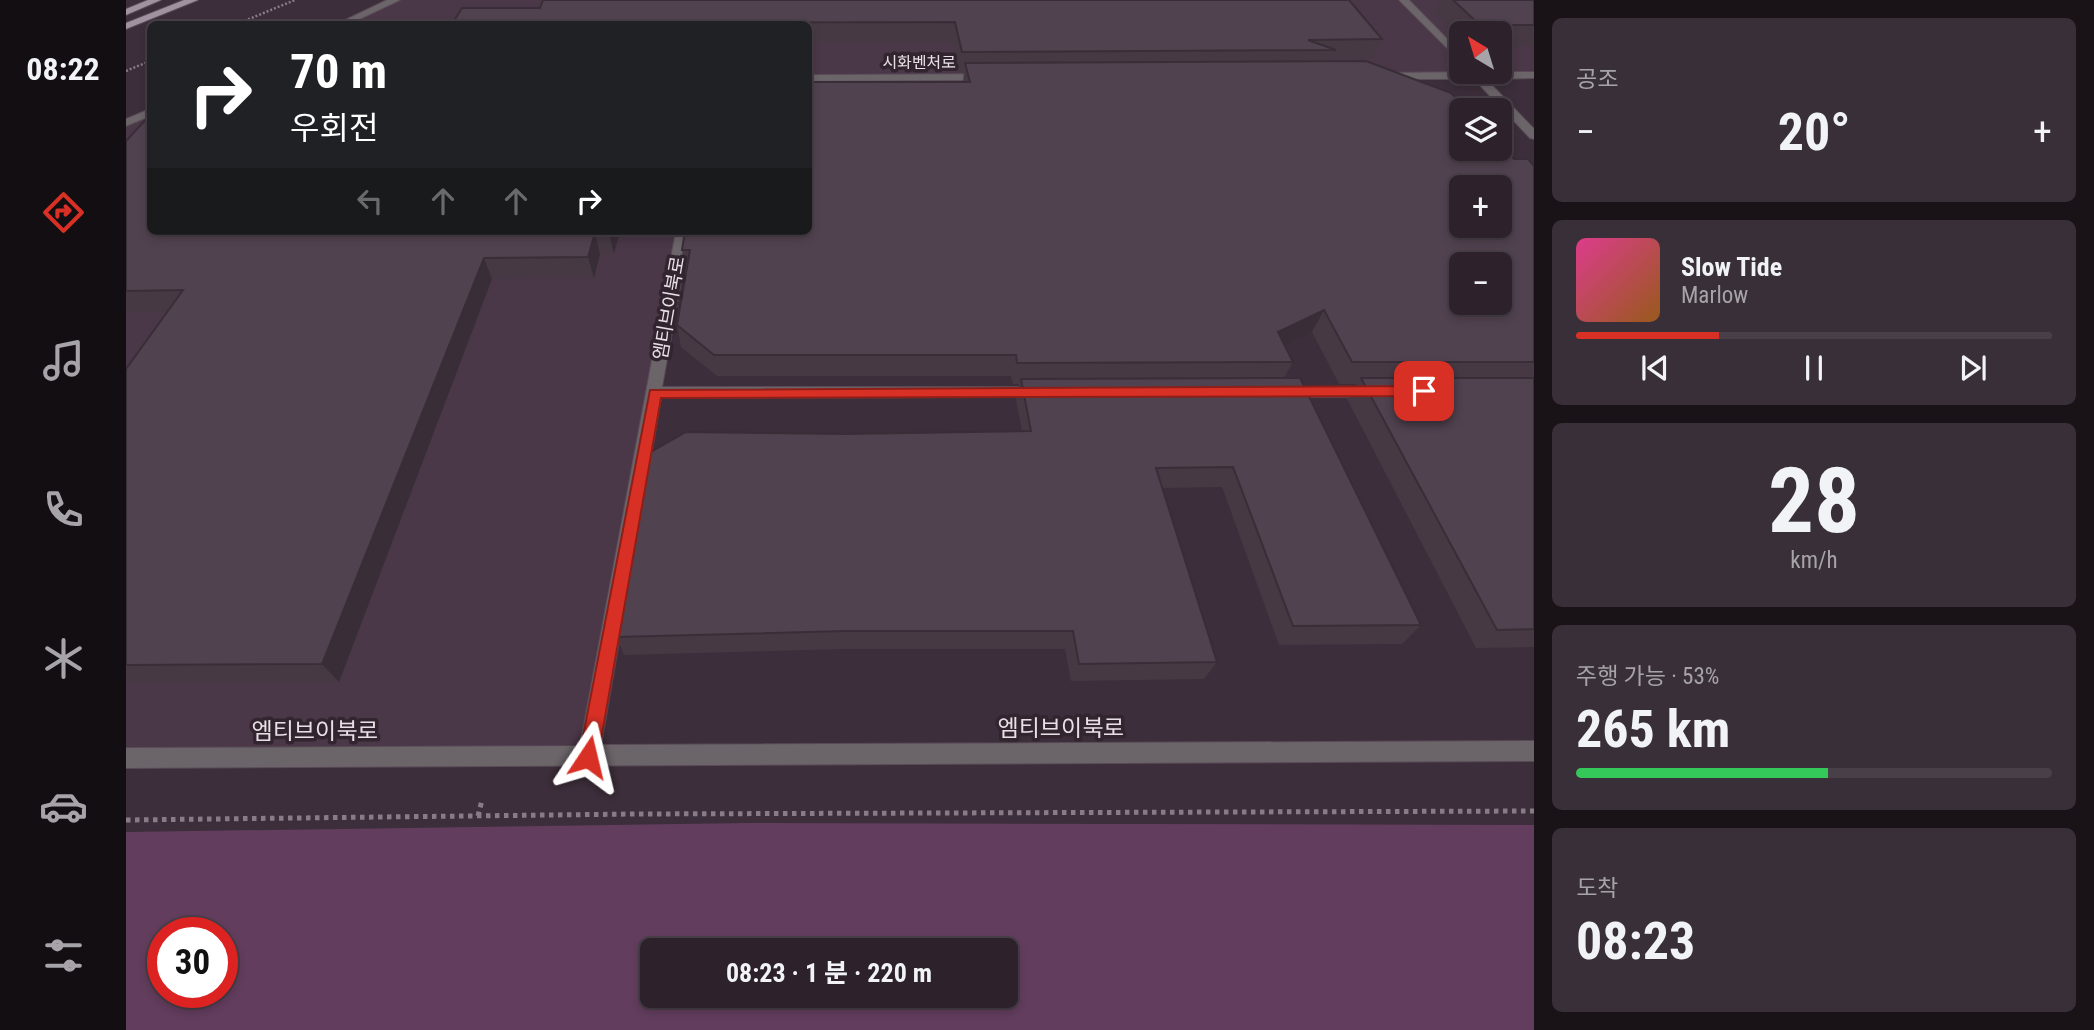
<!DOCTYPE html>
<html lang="ko">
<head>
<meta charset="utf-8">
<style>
  :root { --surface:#2d222c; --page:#392f38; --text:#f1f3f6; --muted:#a7a4a9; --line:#483f48; --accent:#d93025 }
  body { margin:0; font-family:"Roboto Condensed","Noto Sans KR",sans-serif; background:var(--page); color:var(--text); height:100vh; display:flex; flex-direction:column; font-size:26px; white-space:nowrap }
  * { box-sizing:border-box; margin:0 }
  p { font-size:23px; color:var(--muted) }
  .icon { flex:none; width:38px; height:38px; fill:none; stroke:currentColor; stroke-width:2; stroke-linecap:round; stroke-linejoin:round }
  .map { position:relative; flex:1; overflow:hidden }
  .details { display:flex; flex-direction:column; gap:18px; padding:18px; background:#191318; width:560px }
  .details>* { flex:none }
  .guide { position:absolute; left:21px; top:21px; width:665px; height:214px; border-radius:10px; box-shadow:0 4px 10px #0003,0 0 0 2px var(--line); background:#202124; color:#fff; overflow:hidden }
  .needle { width:46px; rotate:322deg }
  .tools { position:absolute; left:1323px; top:21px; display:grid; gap:14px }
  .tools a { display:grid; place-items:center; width:63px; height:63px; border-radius:10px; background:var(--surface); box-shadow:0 4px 10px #0003,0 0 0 2px var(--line); font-size:35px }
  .speed { position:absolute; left:21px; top:917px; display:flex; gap:14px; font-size:35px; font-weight:700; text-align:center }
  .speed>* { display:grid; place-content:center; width:91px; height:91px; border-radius:50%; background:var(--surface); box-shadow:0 4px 10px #0003,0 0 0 2px var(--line); line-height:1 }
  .speed .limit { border:10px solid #d22; background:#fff; color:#111 }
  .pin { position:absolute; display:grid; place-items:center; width:60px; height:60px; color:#fff; margin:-30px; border-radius:14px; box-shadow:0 4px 10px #0006 }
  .me { position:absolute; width:77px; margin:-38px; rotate:10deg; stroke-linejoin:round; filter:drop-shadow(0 0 5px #0008) }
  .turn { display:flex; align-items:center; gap:24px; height:147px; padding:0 28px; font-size:32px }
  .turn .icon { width:91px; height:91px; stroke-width:2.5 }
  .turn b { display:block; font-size:49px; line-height:60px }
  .lanes { display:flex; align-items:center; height:66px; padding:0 28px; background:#0003; justify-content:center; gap:35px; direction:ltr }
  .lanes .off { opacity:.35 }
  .big { font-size:52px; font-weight:700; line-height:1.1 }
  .details .tile { flex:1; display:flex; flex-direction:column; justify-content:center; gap:10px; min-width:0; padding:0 24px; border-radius:10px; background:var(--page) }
  .details .dial { align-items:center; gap:0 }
  .dial b { font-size:91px; line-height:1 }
  .song { display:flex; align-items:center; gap:21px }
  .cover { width:84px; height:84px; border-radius:10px; background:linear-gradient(135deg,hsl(330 70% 55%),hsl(30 70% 35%)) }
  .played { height:7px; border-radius:4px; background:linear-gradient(90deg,var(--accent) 30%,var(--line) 30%) }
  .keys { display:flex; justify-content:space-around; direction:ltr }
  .heat { display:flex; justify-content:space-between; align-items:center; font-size:38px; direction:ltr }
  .charge { height:10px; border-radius:5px; background:linear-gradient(90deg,#34c759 53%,var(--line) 0) }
  .trip { position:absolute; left:514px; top:938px; width:378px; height:70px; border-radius:10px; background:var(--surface); box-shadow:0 4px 10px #0003,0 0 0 2px var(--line); font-weight:700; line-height:70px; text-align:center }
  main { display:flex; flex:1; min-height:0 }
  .menu { display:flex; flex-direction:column; width:126px; justify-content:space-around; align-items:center; background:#120e12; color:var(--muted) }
  .menu .icon { width:49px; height:49px }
  .menu .active { color:var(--accent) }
  .menu b { font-size:32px; color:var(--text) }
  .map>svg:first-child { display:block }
</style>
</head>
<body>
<main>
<nav class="menu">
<b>08:22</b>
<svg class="icon active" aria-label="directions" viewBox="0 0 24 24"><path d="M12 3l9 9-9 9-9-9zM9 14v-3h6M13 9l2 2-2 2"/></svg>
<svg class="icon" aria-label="music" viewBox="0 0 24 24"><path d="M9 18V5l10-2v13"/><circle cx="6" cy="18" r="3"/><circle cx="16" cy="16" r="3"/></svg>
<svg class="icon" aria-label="phone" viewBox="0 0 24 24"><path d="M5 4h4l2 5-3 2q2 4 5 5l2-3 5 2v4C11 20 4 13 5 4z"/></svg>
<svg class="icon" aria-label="climate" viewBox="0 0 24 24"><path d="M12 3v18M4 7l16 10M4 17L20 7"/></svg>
<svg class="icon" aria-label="car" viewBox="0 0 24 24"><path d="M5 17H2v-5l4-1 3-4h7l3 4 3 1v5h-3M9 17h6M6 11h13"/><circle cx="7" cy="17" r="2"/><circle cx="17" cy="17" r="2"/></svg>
<svg class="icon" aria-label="filters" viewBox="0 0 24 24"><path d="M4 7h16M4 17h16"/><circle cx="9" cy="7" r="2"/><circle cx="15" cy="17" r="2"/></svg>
</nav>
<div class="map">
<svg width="1408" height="1030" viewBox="0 0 1408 1030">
  <rect width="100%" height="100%" fill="#3c2e3a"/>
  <!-- built -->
  <path fill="#4a3747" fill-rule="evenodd" d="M269 0H1408V74L683 77 682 24H216ZM1335 33H1374V72H1335Z
    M24 112V231H556L462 757 0 758V123Z"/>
  <!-- green -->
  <path fill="#623d5d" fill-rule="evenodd" d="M621 823 1408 825V1030H0V832ZM37 933H96V992H37ZM527 950H880V996H527Z"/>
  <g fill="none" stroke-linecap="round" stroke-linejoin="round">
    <defs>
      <path id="minor" d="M261 0H274L223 24H211Z
        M1273 0H1283L1335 53V62Z
        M1343 72H1408V78L1360 79 1408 129V139L1404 138 1348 79H1256L1251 76 1256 73Z
        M682 75 861 74 866 77 861 80 682 81Z
        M24 109V116L0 126V119Z
        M550 231H564L536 387H914L922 392 914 397 535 398 475 745 1408 741V761L0 768V748L454 746Z
        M1159 387H1250L1258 392 1250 397H1159L1151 392Z"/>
      <path id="major" d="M22 0H35L0 15V9Z
        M58 0H72L0 29V23Z"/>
    </defs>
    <!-- minor casing -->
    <use href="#minor" stroke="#584a56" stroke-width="2"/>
    <!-- major casing -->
    <use href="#major" stroke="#584a56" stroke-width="2"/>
    <!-- path-far1 -->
    <path stroke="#887d86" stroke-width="2.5" stroke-dasharray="2 2" stroke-linecap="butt" d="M111 24 169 0
      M0 71 24 61"/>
    <!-- path -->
    <path stroke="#887d86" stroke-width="5" stroke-dasharray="4.5 4.5" stroke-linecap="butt" d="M352 816 356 800
      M0 820 509 814 1408 811"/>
    <!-- minor -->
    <use href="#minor" fill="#6b6469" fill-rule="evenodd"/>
    <!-- major -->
    <use href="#major" fill="#a0929e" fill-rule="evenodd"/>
  </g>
  <!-- wall -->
  <path fill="#463944" d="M417 0 1256 39 1247 59H1206L1205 61 1388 159 1408 166V647L1350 648 1221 399 1231 384H1213L1186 332 1158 345 1167 362 1158 378 1295 625 1276 644 1153 645 1096 487 1036 488 1091 662 1078 679 945 681 939 649H719L498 655 491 637 719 434 896 431 890 400 893 384H887L885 376H591L555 347 551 325 561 271H559L556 250 837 82 838 72H834L827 42H682V24H326L414 8Z
    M1315 0H1408V46H1374V33H1335V40L1308 12Z
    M0 141 494 231 488 254H474L468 278 366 279 213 682H0V369L41 312H0Z"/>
  <!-- shaded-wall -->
  <path fill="#392e37" d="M484 231H494L488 254 483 233Z
    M469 233 474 254 468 278 462 257Z
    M358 258 366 279 213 682 196 664Z
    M1198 310 1186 332 1141 354 1152 332Z"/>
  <!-- building -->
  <path fill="#51424f" stroke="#392e37" stroke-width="2" fill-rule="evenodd" d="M417 0H1223L1256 39 1182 40 1210 50 836 52 829 22 413 23 412 24H326L336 8H414Z
    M1327 0H1408V25H1354Z
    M1240 61 1325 93 1342 110H1335V149H1374V144L1388 159H1402L1408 166V362H1226L1198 310 1152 332 1167 362 891 363 890 355H588L551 325 564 250H556L559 231H682V82H844L839 63ZM1335 187H1374V226H1335ZM1335 264H1374V303H1335Z
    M24 115V231H484L483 233H469L462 257 358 258 196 664 0 665V369L57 290 0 291V141Z
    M1174 378 1295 625 1167 626 1107 467 1030 468 1091 662 953 664 947 631H720L491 637 523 453 560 432 719 434 905 431 895 379Z
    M1235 378H1408V629L1371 630Z"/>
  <!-- route -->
  <path fill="#d93025" stroke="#8d1f18" stroke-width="2" d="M1298 386 1305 391 1298 396 535 398 472 757 469 764 462 766 455 764 453 757 524 390Z"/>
  <g text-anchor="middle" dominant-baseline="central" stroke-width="7" stroke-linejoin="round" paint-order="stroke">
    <!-- far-street labels -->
    <g font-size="16" fill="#e9e0e7" stroke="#322530">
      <text x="793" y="62">시화벤처로</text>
    </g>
    <!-- street labels -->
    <g font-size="19" fill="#e9e0e7" stroke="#322530">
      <text transform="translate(543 308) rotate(-80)">엠티브이북로</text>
    </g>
    <!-- near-street labels -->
    <g font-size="23" fill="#e9e0e7" stroke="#322530">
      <text x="935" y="728">엠티브이북로</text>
      <text x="189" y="731">엠티브이북로</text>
    </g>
  </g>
</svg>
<div class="tools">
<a><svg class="needle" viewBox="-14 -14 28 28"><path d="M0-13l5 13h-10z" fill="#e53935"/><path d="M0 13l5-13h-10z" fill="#a7a4a9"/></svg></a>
<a><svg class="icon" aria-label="layers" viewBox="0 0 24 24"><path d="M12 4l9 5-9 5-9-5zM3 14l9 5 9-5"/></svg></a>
<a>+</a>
<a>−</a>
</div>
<div class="speed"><div class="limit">30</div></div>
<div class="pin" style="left:1298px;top:391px;background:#d93025"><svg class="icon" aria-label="arrive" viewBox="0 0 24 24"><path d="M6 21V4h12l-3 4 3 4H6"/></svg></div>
<svg class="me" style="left:462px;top:757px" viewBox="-20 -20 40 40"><path d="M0-17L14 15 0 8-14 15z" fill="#d93025" stroke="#fff" stroke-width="4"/></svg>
<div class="trip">08:23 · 1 분 · 220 m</div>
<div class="guide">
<div class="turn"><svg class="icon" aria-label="right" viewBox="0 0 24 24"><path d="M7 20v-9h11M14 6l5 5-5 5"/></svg><div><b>70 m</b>우회전</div></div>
<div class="lanes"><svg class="icon off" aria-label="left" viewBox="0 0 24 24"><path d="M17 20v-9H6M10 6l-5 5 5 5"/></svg><svg class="icon off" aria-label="ahead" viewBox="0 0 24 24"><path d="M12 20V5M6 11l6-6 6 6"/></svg><svg class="icon off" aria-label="ahead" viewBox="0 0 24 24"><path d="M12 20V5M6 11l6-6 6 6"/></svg><svg class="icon" aria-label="right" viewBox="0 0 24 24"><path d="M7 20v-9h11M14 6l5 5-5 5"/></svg></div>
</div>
</div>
<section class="details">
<div class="tile"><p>공조</p>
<div class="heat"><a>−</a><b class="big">20°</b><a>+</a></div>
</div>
<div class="tile">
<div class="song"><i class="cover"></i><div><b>Slow Tide</b><p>Marlow</p></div></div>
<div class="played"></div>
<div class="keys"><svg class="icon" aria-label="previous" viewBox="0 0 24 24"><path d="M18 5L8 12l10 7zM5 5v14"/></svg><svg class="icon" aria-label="pause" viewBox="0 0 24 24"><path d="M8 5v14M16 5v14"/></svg><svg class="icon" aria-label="next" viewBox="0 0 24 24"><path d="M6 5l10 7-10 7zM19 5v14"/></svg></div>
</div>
<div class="tile dial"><b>28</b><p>km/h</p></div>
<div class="tile"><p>주행 가능 · 53%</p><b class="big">265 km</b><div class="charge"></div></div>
<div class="tile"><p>도착</p><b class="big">08:23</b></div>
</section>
</main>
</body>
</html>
